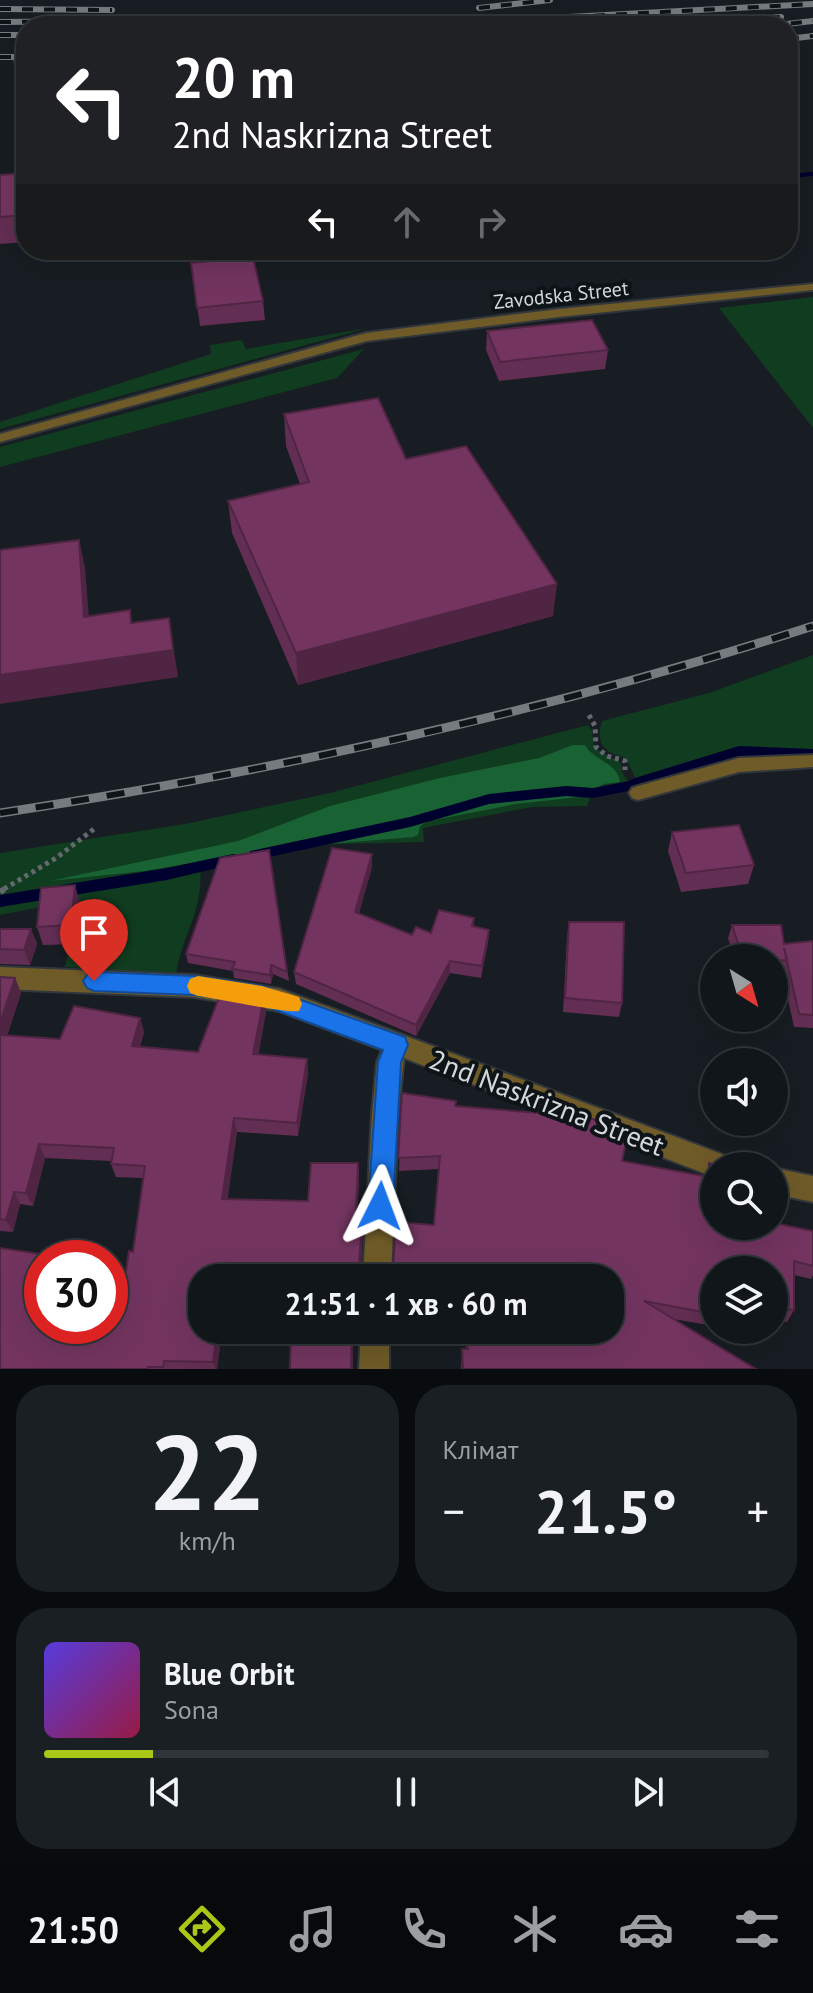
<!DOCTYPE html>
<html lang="uk">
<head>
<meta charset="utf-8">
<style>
  :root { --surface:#11161a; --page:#1a1f23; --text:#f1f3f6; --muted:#9c9fa2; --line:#303539; --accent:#aac718 }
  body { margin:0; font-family:"PT Sans",sans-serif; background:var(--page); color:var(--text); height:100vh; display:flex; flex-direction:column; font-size:30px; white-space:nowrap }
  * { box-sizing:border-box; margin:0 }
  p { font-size:26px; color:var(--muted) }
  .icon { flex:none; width:44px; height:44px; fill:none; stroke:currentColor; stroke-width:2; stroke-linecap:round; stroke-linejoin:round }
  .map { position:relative; height:1369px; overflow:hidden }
  .sheet { display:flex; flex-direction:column; gap:16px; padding:16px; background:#090c0e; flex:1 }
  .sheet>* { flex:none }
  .guide { position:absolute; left:16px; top:16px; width:782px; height:244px; border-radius:32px; box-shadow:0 8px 32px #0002,0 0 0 2px var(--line); background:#202124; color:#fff; overflow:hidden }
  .needle { width:52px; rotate:143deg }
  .buttons { position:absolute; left:700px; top:944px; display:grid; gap:16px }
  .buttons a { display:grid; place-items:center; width:88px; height:88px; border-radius:50%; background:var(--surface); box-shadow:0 8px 32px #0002,0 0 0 2px var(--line); font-size:40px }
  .speed { position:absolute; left:24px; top:1240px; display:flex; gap:16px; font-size:40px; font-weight:700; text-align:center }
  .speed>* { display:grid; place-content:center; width:104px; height:104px; border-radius:50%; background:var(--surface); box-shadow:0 8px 32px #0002,0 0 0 2px var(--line); line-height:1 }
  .speed .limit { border:12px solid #d22; background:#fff; color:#111 }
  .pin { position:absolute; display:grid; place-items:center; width:68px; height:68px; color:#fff; margin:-82px -34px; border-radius:50% 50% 50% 0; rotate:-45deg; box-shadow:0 0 8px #0007 }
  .pin .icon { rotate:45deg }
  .me { position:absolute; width:88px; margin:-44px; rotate:3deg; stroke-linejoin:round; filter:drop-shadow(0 0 6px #0008) }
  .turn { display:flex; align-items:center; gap:28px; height:168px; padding:0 24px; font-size:36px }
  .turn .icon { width:104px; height:104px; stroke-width:2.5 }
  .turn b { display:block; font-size:56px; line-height:68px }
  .lanes { display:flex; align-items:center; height:76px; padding:0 24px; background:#0003; justify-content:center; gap:40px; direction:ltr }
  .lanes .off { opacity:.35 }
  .big { font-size:60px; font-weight:700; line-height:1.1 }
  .sheet .widget { flex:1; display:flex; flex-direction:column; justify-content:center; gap:12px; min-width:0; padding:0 28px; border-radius:32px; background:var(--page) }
  .sheet .dial { align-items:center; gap:0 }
  .dial b { font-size:104px; line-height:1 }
  .song { display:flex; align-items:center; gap:24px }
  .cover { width:96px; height:96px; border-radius:12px; background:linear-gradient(135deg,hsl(250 70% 55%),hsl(340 70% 35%)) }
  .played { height:8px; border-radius:4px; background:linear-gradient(90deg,var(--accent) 15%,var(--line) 15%) }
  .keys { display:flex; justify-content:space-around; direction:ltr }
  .heat { display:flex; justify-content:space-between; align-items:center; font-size:44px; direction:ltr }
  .sheet .tiles { flex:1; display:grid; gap:16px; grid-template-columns:1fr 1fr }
  .widget:last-child { grid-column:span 2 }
  .trip { position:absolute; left:188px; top:1264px; width:436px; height:80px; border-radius:32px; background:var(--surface); box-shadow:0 8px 32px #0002,0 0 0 2px var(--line); font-weight:700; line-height:80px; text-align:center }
  .tabs { display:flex; height:128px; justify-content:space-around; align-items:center; background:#07090a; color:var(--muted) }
  .tabs .icon { width:56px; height:56px }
  .tabs .on { color:var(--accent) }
  .tabs b { font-size:36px; color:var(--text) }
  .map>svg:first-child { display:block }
</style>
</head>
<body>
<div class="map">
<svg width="813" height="1369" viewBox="0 0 813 1369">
  <rect width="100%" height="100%" fill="#171d22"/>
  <!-- green -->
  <path fill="#103c1f" d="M813 297V428L719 308Z
    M368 328 0 429V422L211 354 210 345 242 340 246 349Z
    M364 349 337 378 0 467V447Z
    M813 655V756L741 754 637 782 626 758C605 753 595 745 602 721L709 693Z
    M588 725 592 731 594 748 621 763 623 774 631 785 591 795 587 806 532 807 423 828 424 842 335 844 200 866C204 912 183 931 176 974L65 967 70 944 77 943 47 906 0 915V853L185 824 330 793Z"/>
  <!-- forest -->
  <path fill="#196233" d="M573 745H585C594 761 617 762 620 782L604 784 579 797 516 804 429 821 420 826 418 835 413 837 281 848 145 871 50 881 238 841 330 806 440 778 539 758Z"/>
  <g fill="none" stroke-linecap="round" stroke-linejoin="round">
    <!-- stream -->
    <path fill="#00002f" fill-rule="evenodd" d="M813 172V176L788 178V174Z
      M739 746 813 749V759L739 756 634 788 628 791 593 798 566 796 489 804 410 827 255 860 250 859 248 855 250 851 255 850 410 817 489 794 566 786 593 788 629 781 635 778Z
      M233 854 238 855 240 859 238 863 167 880 0 907V895L167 868Z"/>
    <defs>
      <path id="lane" d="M813 284V290L559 317 367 341 0 442V434L366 333 559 309Z
        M813 755V767L739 772 638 800 632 798 629 793 632 788 638 786 739 758Z"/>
      <path id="street" d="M0 967 194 975 280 989 719 1153 728 1157 732 1166H714V1177L404 1058 398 1114 391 1278H363L372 1114 377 1062 382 1050 279 1011 194 997 0 989Z
        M774 1168 813 1176V1202L774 1194Z
        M361 1330H389V1369H359Z"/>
    </defs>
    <!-- lane casing -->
    <use href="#lane" stroke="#31373c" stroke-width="4"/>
    <!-- street casing -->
    <use href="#street" stroke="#31373c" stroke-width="4"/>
    <!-- path-far1 -->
    <path stroke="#63696d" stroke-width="5" stroke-dasharray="4 4" stroke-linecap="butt" d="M589 715 595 726 596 747 607 756 625 761V770
      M4 889 56 858 94 829"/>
    <!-- path -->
    <path stroke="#63696d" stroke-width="6" stroke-dasharray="5 5" stroke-linecap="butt" d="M0 892 8 887"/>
    <!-- lane -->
    <use href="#lane" fill="#6f5b28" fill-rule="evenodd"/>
    <!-- street -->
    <use href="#street" fill="#6f5b28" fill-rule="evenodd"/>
    <defs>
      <path id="rail-far1" d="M479 8 550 0
        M0 9 112 10
        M0 22 568 17 813 4
        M659 26 781 17
        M769 26 813 21
        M0 35H26
        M788 39 813 36
        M0 57H26"/>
      <path id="rail" d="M0 813C277 771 547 712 813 626"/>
    </defs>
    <!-- rail-far1 casing -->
    <use href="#rail-far1" stroke="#767b7f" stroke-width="6"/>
    <!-- rail casing -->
    <use href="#rail" stroke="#767b7f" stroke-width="9"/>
    <!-- rail-far1 -->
    <use href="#rail-far1" stroke="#0e1418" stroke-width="4" stroke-dasharray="11" stroke-linecap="butt"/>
    <!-- rail -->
    <use href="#rail" stroke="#0e1418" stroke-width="6" stroke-dasharray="18" stroke-linecap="butt"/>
  </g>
  <!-- wall -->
  <path fill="#632e53" d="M14 61H26V110L19 86Z
    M26 173V242L0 244V175Z
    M191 263 263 301 265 320 200 326Z
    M487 331 608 350 605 369 499 381 486 350Z
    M284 414 406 459 553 616 298 685 232 533 228 501 300 484 286 446Z
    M672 832 754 865 748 884 681 892 668 851Z
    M269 850 289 981 273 974 271 984 234 978 233 971 188 963 186 954Z
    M372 867 359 913 412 935 431 933 474 918V926L489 930 488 942 481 978 450 973 416 1036 296 984 294 972Z
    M80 904 77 944 43 945 37 927Z
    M569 922 622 1003 619 1017 563 1012 567 937Z
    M732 925 784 944 813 941V1028L794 1027 782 972 774 974V958H734L728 938Z
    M31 929 37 944 30 965 0 964V949Z
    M0 977 15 978 21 993 7 1036 60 1039 74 1006 140 1018 144 1032 140 1046 198 1052 222 990 264 997 266 1012 258 1055 307 1059 308 1073 298 1136 237 1132 227 1199 308 1201 311 1163H358L359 1177 357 1218 362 1219 363 1231 361 1267 362 1269 393 1268 396 1222 434 1225 439 1169 399 1171 402 1093 456 1101 455 1106 587 1117 628 1132 622 1161 705 1176 709 1163 716 1166H714V1226H774V1223L813 1231V1275L811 1279 794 1275V1310L787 1322 774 1320V1270H714V1326L673 1319 756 1369H461L462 1349H466L465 1330H610V1278H202V1330H222L217 1369H0V1248L48 1255 49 1258H42V1326H110V1303L121 1304 129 1251 133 1252 143 1178 116 1177 111 1164V1161L45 1158 33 1206 20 1204 13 1232 0 1231Z
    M735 1330H770L767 1336Z"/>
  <!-- shaded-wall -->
  <path fill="#502543" d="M79 540 85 567 91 644 84 617Z
    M557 584 553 616 298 685 296 653Z
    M169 618 178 677 0 704V675Z
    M372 854V867L356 924 355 912Z
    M75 885 80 904 77 944 71 925Z
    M31 929 37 944 30 965 24 950Z
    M489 930 488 942 481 978 482 966Z
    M450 961V973L416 1036V1025Z
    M271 965 273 974 271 984 270 975Z
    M15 978 21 993 2 1049 0 1044V1023Z
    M264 997 266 1012 256 1069 253 1054Z
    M140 1018 144 1032 137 1060 132 1046Z
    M307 1059 308 1073 298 1136 297 1123Z
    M234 1118 237 1132 226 1212 222 1199Z
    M39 1144 45 1158 33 1206 26 1193Z
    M358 1163 359 1177 357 1231 356 1218Z
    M14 1192 20 1204 13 1232 6 1220Z
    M362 1219 363 1231 360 1278 359 1266Z
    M42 1274V1306L33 1302Z
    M217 1330H222L217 1369H216L213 1362Z
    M352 1330H353V1369H351Z"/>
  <!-- building -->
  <path fill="#733560" stroke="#502543" stroke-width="2" d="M14 61H26V103Z
    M26 173V215L0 217V175Z
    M253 257 263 301 197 308 191 263Z
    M592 320 608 350 500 362 487 331Z
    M378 398 406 459 466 446 557 584 296 653 228 501 309 482 284 414Z
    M79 540 84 617 130 610 131 623 169 618 173 650 0 675V550Z
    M739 825 754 865 686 873 672 832Z
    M332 848 372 854 355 912 412 935 416 927 431 933 439 910 474 918 472 926 489 930 482 966 450 961 416 1025 294 972Z
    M269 850 287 972 271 965 270 975 232 969 235 962 186 954 220 858Z
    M75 885 71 925 37 927 41 888Z
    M569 922H624L622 1003 565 998Z
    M732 925H781L784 944 813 941V1015L799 1014 784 948 787 960 774 961V958H743Z
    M0 929H31L24 950 0 949Z
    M0 977 15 978 0 1023Z
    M222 990 264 997 253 1054 307 1059 297 1123 234 1118 222 1199 308 1201 311 1163H358L356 1218 362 1219 359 1266 362 1269 393 1268 396 1222 434 1225 440 1156 398 1158 402 1093 456 1101 455 1106 587 1117 628 1132 622 1161 709 1177V1163L716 1166H714V1226H774V1223L813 1231V1266L794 1261V1310L774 1307V1311V1270H714V1314L644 1301 756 1369H463L462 1349H468L467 1330H610V1278H448L353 1274V1278H293L294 1269 224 1268 223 1278H202V1330H217L213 1362 164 1361 163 1367H148V1369H0V1248L48 1255 47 1258H42V1274L33 1302H42V1326H110V1303L121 1304 129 1251 133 1252 145 1166 111 1164 114 1148 39 1144 26 1193 14 1192 6 1220 0 1219V1035L60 1039 74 1006 140 1018 132 1046 198 1052Z
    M722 1162 740 1166H719Z
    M291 1330H352L351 1369H290Z"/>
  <!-- route -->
  <path fill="#1a73e8" stroke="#114b97" stroke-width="2" d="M94 972 194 976 262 986 405 1037 408 1045 401 1062 393 1206 389 1214 380 1218 371 1214 368 1206 378 1062 383 1050 262 1005 194 995 94 991 87 988 83 981 87 975Z"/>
  <!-- slow -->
  <path fill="#f59e0b" d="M198 976 262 986 299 997 302 1004 299 1011C290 1014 214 998 198 996L190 993 187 986 190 979Z"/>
  <g text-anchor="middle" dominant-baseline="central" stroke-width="8" stroke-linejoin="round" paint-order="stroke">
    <!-- far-street labels -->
    <g font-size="20" fill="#d4d8db" stroke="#0e1418">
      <text transform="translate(561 295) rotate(-6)">Zavodska Street</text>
    </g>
    <!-- near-street labels -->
    <g font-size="28" fill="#d4d8db" stroke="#0e1418">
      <text transform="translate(547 1102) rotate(21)">2nd Naskrizna Street</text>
    </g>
  </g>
</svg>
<div class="buttons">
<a><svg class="needle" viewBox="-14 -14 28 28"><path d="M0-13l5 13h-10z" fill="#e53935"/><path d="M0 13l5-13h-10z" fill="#9c9fa2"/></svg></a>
<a><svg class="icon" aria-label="sound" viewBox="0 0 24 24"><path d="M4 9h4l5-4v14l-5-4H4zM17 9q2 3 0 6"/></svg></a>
<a><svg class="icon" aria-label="search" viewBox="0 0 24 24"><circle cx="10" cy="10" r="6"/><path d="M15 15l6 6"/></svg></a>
<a><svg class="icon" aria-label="layers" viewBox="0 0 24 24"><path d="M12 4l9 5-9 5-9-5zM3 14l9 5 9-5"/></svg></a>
</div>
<div class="speed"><div class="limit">30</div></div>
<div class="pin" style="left:94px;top:981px;background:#d93025"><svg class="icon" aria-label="arrive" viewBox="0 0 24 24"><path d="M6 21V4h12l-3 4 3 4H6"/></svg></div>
<svg class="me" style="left:380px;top:1206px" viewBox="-20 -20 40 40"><path d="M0-17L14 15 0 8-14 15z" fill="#1a73e8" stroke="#fff" stroke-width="4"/></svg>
<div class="trip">21:51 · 1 хв · 60 m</div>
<div class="guide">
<div class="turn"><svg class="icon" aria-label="left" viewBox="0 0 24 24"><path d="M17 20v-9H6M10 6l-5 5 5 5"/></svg><div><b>20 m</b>2nd Naskrizna Street</div></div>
<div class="lanes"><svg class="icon" aria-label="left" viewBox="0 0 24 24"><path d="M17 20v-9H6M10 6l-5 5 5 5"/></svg><svg class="icon off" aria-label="ahead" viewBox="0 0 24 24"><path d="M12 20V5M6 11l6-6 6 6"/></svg><svg class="icon off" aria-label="right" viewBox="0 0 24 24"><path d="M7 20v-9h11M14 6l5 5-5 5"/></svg></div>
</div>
</div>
<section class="sheet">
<div class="tiles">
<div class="widget dial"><b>22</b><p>km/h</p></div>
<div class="widget"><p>Клімат</p>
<div class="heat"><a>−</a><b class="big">21.5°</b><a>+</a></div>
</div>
<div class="widget">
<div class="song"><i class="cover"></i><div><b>Blue Orbit</b><p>Sona</p></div></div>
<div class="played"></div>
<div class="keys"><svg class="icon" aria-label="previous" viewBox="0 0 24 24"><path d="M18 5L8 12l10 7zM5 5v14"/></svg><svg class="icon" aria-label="pause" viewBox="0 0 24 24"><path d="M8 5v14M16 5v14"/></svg><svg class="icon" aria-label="next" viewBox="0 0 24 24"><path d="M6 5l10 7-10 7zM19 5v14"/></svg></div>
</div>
</div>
</section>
<nav class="tabs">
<b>21:50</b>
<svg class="icon on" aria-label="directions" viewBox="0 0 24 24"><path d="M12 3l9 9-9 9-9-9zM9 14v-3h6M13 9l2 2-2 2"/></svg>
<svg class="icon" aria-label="music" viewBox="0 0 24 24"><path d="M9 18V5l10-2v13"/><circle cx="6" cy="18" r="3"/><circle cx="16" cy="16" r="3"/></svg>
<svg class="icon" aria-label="phone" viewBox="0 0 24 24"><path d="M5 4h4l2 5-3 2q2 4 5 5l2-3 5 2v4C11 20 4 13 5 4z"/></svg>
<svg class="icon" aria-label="climate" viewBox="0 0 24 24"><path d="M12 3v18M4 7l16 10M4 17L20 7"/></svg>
<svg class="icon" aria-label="car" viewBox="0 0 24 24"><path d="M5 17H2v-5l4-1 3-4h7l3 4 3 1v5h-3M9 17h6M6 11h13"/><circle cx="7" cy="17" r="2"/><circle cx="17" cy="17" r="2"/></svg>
<svg class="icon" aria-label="filters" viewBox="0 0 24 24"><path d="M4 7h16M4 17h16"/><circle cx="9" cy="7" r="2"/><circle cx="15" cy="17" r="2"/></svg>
</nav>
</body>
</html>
